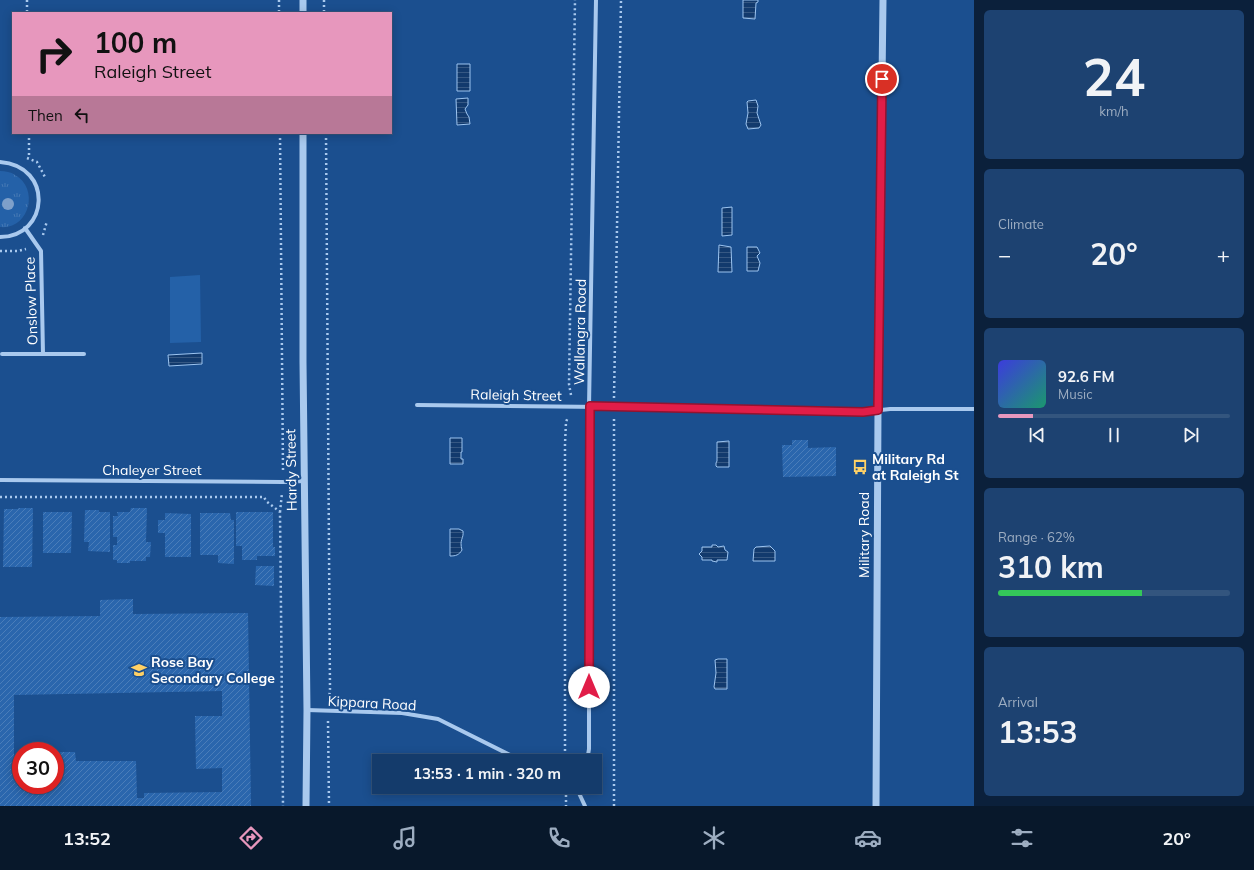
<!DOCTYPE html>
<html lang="en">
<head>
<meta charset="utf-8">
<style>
  :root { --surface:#143b6b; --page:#1d4271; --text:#f1f3f6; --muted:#9dadc1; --line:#33557e; --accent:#e797bd }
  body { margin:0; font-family:Mulish,sans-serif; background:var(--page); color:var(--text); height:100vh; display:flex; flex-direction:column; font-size:15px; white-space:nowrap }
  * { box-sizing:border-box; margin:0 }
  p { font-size:13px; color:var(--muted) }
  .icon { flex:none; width:22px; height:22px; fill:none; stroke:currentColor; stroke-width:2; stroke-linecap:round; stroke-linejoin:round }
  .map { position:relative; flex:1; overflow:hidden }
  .side { display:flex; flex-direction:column; gap:10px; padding:10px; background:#0b203b; width:280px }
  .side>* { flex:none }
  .guide { position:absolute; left:12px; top:12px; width:380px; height:122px; border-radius:0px; box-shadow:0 2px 10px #0003,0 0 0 1px var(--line); background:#e797bd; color:#111; overflow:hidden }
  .speed { position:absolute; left:12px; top:742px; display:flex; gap:8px; font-size:20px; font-weight:700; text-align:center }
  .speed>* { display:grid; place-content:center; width:52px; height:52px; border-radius:50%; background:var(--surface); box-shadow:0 2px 10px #0003,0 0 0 1px var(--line); line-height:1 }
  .speed .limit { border:6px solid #d22; background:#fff; color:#111 }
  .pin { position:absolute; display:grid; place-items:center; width:34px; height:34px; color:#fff; margin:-17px; border:2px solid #fff; border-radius:50%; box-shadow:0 1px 4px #0007 }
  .me { position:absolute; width:44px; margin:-22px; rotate:0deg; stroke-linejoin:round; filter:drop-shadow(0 0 3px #0008) }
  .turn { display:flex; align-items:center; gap:14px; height:84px; padding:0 16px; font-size:18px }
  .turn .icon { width:52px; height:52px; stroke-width:2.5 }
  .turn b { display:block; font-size:28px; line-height:34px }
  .then { display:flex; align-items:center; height:38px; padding:0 16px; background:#0003; gap:8px; font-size:15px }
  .big { font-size:30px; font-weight:700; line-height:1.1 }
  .side .widget { flex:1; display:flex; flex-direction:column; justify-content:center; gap:6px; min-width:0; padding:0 14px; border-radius:6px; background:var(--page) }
  .side .dial { align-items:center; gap:0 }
  .dial b { font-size:52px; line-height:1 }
  .song { display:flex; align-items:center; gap:12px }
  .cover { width:48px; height:48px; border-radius:6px; background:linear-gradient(135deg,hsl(240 70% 55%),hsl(160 70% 35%)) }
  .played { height:4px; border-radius:2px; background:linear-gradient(90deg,var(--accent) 15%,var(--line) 15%) }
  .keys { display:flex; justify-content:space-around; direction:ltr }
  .heat { display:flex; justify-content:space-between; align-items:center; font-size:22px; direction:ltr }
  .charge { height:6px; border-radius:3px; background:linear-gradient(90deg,#34c759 62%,var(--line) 0) }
  .trip { position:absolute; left:372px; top:754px; width:230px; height:40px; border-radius:0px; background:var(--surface); box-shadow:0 2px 10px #0003,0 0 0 1px var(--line); font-weight:700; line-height:40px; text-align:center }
  .menu { display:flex; height:64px; justify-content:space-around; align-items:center; background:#08182b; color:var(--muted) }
  .menu .icon { width:28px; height:28px }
  .menu .active { color:var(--accent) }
  .menu b { font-size:18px; color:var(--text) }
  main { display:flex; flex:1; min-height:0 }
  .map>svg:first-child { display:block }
</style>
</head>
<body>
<main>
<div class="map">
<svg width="974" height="806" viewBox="0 0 974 806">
  <defs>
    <pattern id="park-tufts" width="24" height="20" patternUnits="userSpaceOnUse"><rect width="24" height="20" fill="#2461a8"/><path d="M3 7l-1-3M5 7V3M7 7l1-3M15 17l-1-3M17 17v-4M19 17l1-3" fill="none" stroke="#4579b5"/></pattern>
    <pattern id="water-rules" width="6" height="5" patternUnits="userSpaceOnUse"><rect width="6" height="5" fill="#123a6d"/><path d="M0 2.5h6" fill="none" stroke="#365883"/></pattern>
    <pattern id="building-hatch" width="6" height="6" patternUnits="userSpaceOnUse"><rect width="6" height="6" fill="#2a66ad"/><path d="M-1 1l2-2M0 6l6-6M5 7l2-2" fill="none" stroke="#4a7db9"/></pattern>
  </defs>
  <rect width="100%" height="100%" fill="#1b4f8f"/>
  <!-- grass -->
  <path fill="#2461a8" d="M200 275 201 342 170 343V277Z"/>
  <!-- park -->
  <path fill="url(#park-tufts)" d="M0 171C5 171 11 172 15 175 40 189 29 230 0 227Z"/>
  <!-- water -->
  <path fill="url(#water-rules)" stroke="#9cc4f0" d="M743 0H758V2L756 3 755 19 743 18Z
    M457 64H470V91H457Z
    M468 98V105L465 109 467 114 469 117 470 124 457 125 456 99Z
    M756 100 758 106 757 113 761 125 759 128 748 129 746 124 748 113 747 102 748 101Z
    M732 207V235L722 236V208Z
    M719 245 731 247 732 272H718Z
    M747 247H757L760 253 757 256 760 263 758 271H747Z
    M202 353V364L169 366 168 355Z
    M450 438H462V452H461V459H463V464H450Z
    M729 441V467H717L716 466V463L717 461V442Z
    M450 529H459L463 531C464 539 459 539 462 550 459 555 456 556 450 556Z
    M712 545H716L718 547 724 546 725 550 728 552 727 560H717V562L712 561V560H702V557L699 554 702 551V547H712Z
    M770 546 775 551V561H753L754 549 756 547Z
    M718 659H727V689H715L714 687 716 673 715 660Z"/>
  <!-- building -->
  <path fill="url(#building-hatch)" fill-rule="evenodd" d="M792 440H808V448L836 447V476L783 477 782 445H792Z
    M18 508H33L32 567H3L4 509H18Z
    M131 508H147L146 542H151L150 557H146V561H130V563H117V560H113V545H117V537H113V516H118L117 512H130Z
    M85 510H99V512H110V552L88 551 89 542H84Z
    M43 512H72L71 553H43Z
    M236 512H273V547H275V556H257V560H242V546H236Z
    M165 513 191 514V557H165V533H158V520H165Z
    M200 513H230L231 520H234V564L218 563V555H200Z
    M256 566H274V586L255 585Z
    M133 599V614L248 613 251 806H0V617L100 616V600ZM222 691V716H195L196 769 222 768V792L144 793V798H137L136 761H76L75 752H55V785H21V764H14V695Z"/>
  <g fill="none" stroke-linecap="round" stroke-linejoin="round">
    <!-- path -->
    <path stroke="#a9c9ee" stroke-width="2.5" stroke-dasharray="2 3" stroke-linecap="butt" d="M27 0V13
      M279 0V13
      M324 0V13
      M29 133V158
      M280 133 283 470
      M326 133 330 689 329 700
      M27 158 37 162 45 177
      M43 235 47 221
      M0 251H18L26 249
      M571 395 569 384 575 0
      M614 398 621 0
      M0 497H264L266 501 280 512 283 806
      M280 512 282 493
      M328 721 329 806
      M565 761V444L566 422 568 417
      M566 795V806
      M614 806V419"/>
    <!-- minor -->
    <path stroke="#a9c9ee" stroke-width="4" d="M0 162C54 166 49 237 0 237
      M25 228 41 251 43 354
      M2 354H84
      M417 405 602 407 863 412 890 409H974
      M0 480 283 482 304 481
      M307 710 402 713 438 719 522 761
      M587 761 589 749V407L596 0
      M572 787 578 791 585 806"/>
    <!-- tertiary -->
    <path stroke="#a9c9ee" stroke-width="7" d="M303 13V0
      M303 133V362L307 710 306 806
      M876 806 878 409 883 0"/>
  </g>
  <!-- trees -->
  <circle fill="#7ea0ca" cx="8" cy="204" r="6"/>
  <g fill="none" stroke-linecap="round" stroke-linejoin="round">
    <defs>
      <path id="route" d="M589 687 590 406 863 412 878 410 882 79"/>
    </defs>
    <!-- route casing -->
    <use href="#route" stroke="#92132f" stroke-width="10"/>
    <!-- route -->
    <use href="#route" stroke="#e11d48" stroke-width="7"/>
  </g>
  <!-- icons -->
  <defs>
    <symbol id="bus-bare" viewBox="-9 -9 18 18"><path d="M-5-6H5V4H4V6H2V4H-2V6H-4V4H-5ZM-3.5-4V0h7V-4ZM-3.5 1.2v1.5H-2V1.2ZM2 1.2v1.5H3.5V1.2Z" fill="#ffd166" stroke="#1b4f8f" stroke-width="2.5" paint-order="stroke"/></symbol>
    <symbol id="school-bare" viewBox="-9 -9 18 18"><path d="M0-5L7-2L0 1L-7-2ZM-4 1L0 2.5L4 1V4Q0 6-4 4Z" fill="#ffd166" stroke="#1b4f8f" stroke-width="2.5" paint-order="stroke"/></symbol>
  </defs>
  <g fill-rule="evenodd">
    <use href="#bus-bare" x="849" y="456" width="22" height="22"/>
    <use href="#school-bare" x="128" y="659" width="22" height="22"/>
  </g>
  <g text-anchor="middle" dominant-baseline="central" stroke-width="4" stroke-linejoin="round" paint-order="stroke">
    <!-- street labels -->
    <g font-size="14" fill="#fff" stroke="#1b4f8f">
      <text transform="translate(31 301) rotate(-92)">Onslow Place</text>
      <text transform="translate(580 332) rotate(-89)">Wallangra Road</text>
      <text transform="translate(516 395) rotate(1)">Raleigh Street</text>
      <text x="152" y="470">Chaleyer Street</text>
      <text transform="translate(291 470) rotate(-91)">Hardy Street</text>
      <text transform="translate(864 535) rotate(-90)">Military Road</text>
      <text transform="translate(372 703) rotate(3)">Kippara Road</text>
    </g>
    <!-- poi labels -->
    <g font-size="14" font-weight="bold" fill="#fff" stroke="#1b4f8f" text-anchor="start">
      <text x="872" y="459">Military Rd<tspan x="872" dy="16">at Raleigh St</tspan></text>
      <text x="151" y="662">Rose Bay<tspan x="151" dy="16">Secondary College</tspan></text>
    </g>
  </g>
</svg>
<div class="speed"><div class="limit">30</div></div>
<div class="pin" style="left:882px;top:79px;background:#d93025"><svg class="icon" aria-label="arrive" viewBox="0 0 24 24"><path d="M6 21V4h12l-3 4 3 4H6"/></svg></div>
<svg class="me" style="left:589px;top:687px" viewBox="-20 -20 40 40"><circle r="19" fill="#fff"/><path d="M0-13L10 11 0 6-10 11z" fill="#e11d48"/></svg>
<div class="trip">13:53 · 1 min · 320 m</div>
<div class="guide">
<div class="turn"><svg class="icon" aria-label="right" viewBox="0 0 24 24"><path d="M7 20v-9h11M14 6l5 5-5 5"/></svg><div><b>100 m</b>Raleigh Street</div></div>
<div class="then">Then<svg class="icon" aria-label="left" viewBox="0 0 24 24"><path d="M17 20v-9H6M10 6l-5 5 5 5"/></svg></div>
</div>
</div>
<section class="side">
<div class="widget dial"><b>24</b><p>km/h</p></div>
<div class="widget"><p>Climate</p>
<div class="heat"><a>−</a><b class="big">20°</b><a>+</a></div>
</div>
<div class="widget">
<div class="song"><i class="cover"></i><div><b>92.6 FM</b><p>Music</p></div></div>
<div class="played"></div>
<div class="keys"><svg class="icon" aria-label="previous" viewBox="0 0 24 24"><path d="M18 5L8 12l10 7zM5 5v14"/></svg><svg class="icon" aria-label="pause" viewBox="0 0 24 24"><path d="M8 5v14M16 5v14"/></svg><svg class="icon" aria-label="next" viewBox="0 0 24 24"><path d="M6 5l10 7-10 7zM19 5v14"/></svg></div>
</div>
<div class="widget"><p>Range · 62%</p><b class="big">310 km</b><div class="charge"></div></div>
<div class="widget"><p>Arrival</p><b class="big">13:53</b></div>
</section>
</main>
<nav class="menu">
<b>13:52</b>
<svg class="icon active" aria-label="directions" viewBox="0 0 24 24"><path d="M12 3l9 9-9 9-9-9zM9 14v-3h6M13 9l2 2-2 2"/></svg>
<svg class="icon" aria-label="music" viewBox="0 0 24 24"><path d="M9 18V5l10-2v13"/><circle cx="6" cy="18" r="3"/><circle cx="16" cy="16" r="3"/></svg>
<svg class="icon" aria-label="phone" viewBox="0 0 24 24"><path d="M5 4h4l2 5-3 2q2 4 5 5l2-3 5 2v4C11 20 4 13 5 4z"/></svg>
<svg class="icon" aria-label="climate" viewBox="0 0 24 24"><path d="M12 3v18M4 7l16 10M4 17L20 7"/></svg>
<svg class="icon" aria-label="car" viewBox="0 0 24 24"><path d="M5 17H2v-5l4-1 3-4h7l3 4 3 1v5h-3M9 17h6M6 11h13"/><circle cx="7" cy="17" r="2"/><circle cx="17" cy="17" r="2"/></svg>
<svg class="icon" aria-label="filters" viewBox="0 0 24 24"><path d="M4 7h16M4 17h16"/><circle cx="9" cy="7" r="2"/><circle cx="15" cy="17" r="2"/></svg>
<b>20°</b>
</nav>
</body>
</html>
